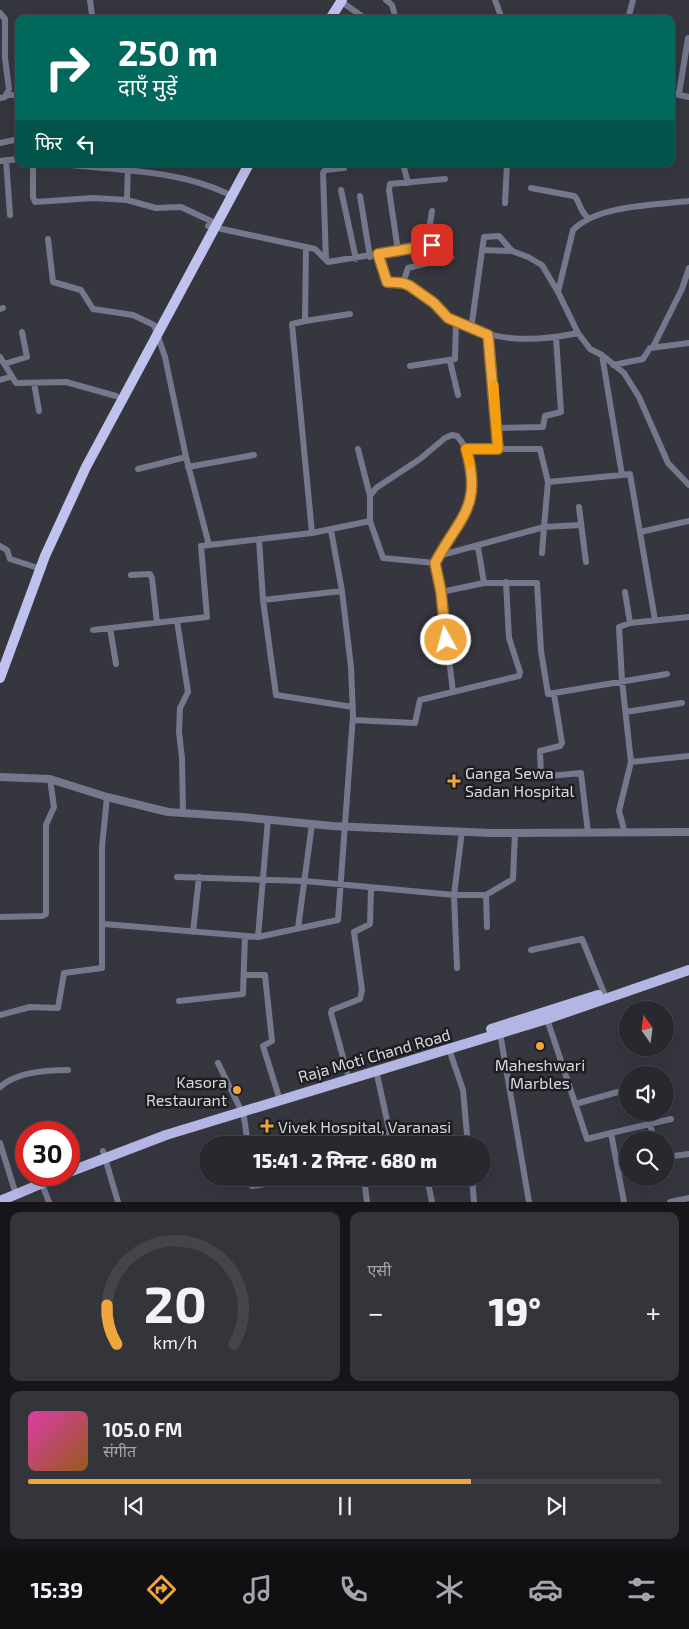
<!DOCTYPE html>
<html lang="hi">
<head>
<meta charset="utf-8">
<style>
  :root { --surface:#28282f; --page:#34343b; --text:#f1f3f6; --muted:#a5a6aa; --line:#44444b; --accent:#efa73d }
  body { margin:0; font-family:"Exo 2","Noto Sans Devanagari",sans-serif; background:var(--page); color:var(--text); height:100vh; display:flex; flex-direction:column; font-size:19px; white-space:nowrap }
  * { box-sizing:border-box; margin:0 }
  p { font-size:16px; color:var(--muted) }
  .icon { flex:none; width:28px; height:28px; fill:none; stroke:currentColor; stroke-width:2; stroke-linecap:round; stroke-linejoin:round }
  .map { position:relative; height:1202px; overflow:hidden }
  .side { display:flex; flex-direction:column; gap:10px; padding:10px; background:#16161a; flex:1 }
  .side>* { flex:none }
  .hud { position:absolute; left:15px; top:15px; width:660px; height:152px; border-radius:10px; box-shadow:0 5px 20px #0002,0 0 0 1px var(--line); background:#00695c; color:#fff; overflow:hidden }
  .needle { width:32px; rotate:346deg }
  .controls { position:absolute; left:619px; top:1001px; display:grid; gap:10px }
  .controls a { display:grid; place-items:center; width:55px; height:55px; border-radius:50%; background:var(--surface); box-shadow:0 5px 20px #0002,0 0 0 1px var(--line); font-size:25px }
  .speed { position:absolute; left:15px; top:1121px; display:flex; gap:10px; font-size:25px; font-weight:700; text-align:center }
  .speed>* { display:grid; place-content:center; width:65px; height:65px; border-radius:50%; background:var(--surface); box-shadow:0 5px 20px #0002,0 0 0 1px var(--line); line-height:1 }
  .speed .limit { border:8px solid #d22; background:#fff; color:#111 }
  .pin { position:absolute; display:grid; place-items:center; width:42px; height:42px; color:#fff; margin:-21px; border-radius:10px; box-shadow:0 2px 8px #0006 }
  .me { position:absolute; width:55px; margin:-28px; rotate:353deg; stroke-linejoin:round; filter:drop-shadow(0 0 4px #0008) }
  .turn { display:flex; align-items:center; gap:18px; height:105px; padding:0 20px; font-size:22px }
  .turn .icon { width:65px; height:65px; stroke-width:2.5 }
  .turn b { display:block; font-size:35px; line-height:42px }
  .then { display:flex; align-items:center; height:48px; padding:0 20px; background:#0003; gap:10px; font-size:19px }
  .big { font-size:38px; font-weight:800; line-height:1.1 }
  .side .card { flex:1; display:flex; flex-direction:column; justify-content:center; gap:8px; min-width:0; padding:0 18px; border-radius:10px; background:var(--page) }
  .side .dial { align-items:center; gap:0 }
  .dial svg { height:130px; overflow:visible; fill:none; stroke:var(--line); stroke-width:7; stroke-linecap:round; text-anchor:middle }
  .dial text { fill:var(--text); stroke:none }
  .song { display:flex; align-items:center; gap:15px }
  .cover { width:60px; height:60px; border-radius:8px; background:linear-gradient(135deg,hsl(320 70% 55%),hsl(30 70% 35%)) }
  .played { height:5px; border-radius:2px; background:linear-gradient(90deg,var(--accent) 70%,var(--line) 70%) }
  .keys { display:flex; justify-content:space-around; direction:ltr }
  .heat { display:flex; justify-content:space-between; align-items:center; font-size:28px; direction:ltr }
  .side .tiles { flex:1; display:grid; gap:10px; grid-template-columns:1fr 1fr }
  .card:last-child { grid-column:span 2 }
  .trip { position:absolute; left:199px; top:1136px; width:292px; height:50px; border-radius:25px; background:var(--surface); box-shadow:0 5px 20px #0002,0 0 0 1px var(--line); font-weight:800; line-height:50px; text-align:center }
  .dock { display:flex; height:80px; justify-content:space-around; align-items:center; background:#101013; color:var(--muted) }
  .dock .icon { width:35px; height:35px }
  .dock .on { color:var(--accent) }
  .dock b { font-size:22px; color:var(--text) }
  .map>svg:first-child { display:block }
</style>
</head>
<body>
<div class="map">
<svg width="689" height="1202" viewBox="0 0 689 1202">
  <rect width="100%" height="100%" fill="#36363f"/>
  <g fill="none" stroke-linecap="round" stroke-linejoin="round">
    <!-- minor -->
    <path stroke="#75778d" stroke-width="6" d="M386 0 392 5 396 19
      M495 0 502 19
      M346 5 366 19
      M0 13 5 19V58L9 89 5 97 0 98
      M86 19 92 15 90 0
      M628 19 633 0
      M671 93 689 97
      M679 94 688 38
      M7 95H19
      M0 143 19 139
      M6 160 10 215
      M0 161 19 159
      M33 164V197L35 202 93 198 127 200 156 208 181 207 211 221
      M63 164C118 171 174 169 226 193
      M403 164 408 183
      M531 188 574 196C580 200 578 209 588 218
      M341 190 356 259
      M360 196 370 257
      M127 200 128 164
      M505 203 507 164
      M208 226 315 249 328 262 444 243
      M48 239 53 282 81 290 93 309 133 315 154 325 165 357 186 457 209 545
      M421 246 429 230 432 211
      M306 247 305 321 292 324 312 533
      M482 250 512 251
      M398 251 389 190 390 184 445 179
      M378 254 387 282C419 285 425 298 448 318 454 323 461 325 468 328 505 342 539 341 578 333
      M326 260 323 173 325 170 344 168
      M403 283 408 268 451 257
      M558 292 573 230C597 205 655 205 689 201
      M0 309 3 308
      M305 321 350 314
      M471 329 484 237 499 236 512 251 528 257 542 265 558 292 578 333 590 349 602 355 624 373 639 397 668 463 689 485
      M488 335 498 449
      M653 347 682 289 689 268
      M0 357 16 383 66 382 116 396
      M450 361 458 395
      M4 364 27 357 22 332
      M613 365 643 359 650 348 689 343
      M410 366 455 359 456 323
      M0 380 10 377
      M34 383 39 411
      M498 428 543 427 545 416 561 412 556 337
      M358 449 370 496
      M466 449H540L548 482
      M188 467 254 455
      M138 469 186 457
      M622 475 630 474 655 620
      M579 507 586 562
      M370 521V496L376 488 420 459 445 438 452 435 457 436C492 476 462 520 438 556
      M640 532 689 521
      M259 539 263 600 276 695 353 707
      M0 546 7 550 10 559 35 567
      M478 547 484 583
      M542 553 544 527 581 525
      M435 563 441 592 453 692
      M131 575 150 574 152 578 157 623
      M441 592 484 583H537L541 651 548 694 667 674
      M625 592 630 623
      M263 600 342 591
      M177 621 188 692 180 708 179 732 182 758 183 813
      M110 628 116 664
      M93 630 207 617 201 546 312 533 370 521 383 558 435 563 438 556 544 527 548 482 622 475 602 355
      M626 712 682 703
      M353 720 415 723 420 700 519 676 520 672 509 638 506 582
      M631 762 689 756
      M541 776 540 751 560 746 562 743 554 694
      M527 778 581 773 588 833
      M625 833 619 811 631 762 622 681 619 627 630 623 689 617
      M177 877 305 881 454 895H486L513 879 515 833
      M486 895 487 927
      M0 917 42 916 46 914V825L54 807 50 779
      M104 924 258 937 338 920 353 715 351 667 342 591 331 530
      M298 928 312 824
      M193 932 199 877
      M258 937 268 819
      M531 950 582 939 604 993
      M457 968 454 895 462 831
      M244 975H265L272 1041 263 1046 278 1094
      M179 1001 243 994 245 936
      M0 1015 30 1007 58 1008 64 973 102 968V847L107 797
      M546 1016 587 1139 611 1133 624 1202
      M500 1033 529 1202
      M449 1049 463 1090 468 1145
      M218 1063 239 1106
      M376 1070 390 1134 378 1145
      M347 1072 331 1013 332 1010 360 999 362 990 354 932 370 924 371 888
      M0 1087C16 1072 47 1070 68 1070
      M575 1104 625 1090
      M243 1110 248 1145
      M650 1124 654 1140
      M611 1133 671 1119
      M0 1143 14 1188
      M303 1145H310
      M103 1151 118 1202
      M665 1157 689 1154
      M252 1178V1186L305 1178
      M364 1178 367 1202
      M427 1178 432 1202
      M472 1178 474 1202
      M42 1184 49 1202
      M670 1202 689 1198"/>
    <!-- tertiary -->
    <path stroke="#75778d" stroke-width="8" d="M0 777 50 779 107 797 168 812 242 817 332 826 491 833 689 832"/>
    <!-- primary -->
    <path stroke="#b3b5e2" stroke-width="10" d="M491 1029 598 995
      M69 1172 166 1135 547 1019 689 970
      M0 1201 62 1175"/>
    <!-- trunk -->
    <path stroke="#c0c2ee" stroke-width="10" d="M330 19 342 0
      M0 678 45 556 86 467 249 164"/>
  </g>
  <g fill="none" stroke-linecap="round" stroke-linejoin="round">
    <defs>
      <path id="route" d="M432 245 378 254 387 282 403 283 410 286 434 303 448 318 488 335 498 449H466C483 507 460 516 435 563L441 592 446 640"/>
    </defs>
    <!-- route casing -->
    <use href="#route" stroke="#9b6d28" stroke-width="12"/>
    <!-- route -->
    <use href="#route" stroke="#efa73d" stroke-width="9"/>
    <!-- slow -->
    <path stroke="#f59e0b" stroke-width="9" d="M470 463 466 449H498L494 385"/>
  </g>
  <!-- markers -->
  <g fill="#efa73d" stroke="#1e1e22" stroke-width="2">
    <path d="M451.5 773.5h5v5h5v5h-5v5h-5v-5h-5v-5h5z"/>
    <circle cx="540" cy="1046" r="5"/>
    <circle cx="237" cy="1090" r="5"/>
    <path d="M264.5 1118.5h5v5h5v5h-5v5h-5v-5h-5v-5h5z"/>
  </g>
  <g text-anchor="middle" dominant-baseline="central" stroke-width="5" stroke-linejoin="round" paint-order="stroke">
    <!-- poi labels -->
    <g font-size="16" fill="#d8d8de" stroke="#1e1e22" text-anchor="start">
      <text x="465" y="772">Ganga Sewa<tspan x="465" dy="18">Sadan Hospital</tspan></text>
      <text x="540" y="1064" text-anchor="middle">Maheshwari<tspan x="540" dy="18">Marbles</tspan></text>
      <text x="227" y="1081" text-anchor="end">Kasora<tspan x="227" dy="18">Restaurant</tspan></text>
      <text x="278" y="1126">Vivek Hospital, Varanasi</text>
    </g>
    <!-- street labels -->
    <g font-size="16" fill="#d8d8de" stroke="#1e1e22">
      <text transform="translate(374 1055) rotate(-16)">Raja Moti Chand Road</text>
    </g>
  </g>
</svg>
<div class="controls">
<a><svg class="needle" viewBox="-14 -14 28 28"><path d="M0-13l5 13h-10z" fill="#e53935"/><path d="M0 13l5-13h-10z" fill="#a5a6aa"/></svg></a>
<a><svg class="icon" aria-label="sound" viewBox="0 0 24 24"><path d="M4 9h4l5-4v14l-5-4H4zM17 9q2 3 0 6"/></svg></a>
<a><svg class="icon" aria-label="search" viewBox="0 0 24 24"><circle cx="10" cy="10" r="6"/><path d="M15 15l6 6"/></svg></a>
</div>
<div class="speed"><div class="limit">30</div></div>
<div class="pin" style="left:432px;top:245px;background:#d93025"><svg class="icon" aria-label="arrive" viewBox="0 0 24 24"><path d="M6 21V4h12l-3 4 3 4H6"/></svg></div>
<svg class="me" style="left:446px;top:640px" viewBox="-20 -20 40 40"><circle r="17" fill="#efa73d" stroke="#fff" stroke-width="3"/><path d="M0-11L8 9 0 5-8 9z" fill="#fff"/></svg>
<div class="trip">15:41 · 2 मिनट · 680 m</div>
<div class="hud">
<div class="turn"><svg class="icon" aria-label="right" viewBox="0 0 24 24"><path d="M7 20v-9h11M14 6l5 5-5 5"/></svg><div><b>250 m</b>दाएँ मुड़ें</div></div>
<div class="then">फिर<svg class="icon" aria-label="left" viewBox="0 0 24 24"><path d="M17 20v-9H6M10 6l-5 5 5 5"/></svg></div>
</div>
</div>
<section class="side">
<div class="tiles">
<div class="card dial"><svg viewBox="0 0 100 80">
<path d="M14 69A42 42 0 1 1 86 69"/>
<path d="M14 69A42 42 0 0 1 8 45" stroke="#efa73d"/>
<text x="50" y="56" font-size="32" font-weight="700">20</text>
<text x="50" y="72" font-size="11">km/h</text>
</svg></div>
<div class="card"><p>एसी</p>
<div class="heat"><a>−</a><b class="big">19°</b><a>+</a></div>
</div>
<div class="card">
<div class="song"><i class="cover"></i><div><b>105.0 FM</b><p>संगीत</p></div></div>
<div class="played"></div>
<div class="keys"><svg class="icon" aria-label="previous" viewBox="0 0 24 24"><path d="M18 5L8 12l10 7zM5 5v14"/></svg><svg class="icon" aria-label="pause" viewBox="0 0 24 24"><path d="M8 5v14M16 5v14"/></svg><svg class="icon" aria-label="next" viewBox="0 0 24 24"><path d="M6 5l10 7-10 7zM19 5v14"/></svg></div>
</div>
</div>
</section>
<nav class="dock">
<b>15:39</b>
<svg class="icon on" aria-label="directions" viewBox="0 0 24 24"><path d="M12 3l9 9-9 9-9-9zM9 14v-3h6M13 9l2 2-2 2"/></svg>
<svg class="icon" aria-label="music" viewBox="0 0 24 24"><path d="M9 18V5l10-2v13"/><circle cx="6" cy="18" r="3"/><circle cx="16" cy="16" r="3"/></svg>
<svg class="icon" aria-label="phone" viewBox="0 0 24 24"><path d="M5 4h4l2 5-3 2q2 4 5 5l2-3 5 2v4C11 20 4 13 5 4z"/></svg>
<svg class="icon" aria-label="climate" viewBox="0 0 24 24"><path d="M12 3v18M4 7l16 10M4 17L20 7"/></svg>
<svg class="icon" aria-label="car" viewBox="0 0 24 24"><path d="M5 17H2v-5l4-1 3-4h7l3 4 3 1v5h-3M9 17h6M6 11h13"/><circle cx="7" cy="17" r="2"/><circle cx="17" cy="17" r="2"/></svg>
<svg class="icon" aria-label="filters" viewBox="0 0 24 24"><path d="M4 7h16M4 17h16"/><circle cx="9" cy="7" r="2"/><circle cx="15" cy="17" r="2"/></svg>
</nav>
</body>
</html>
